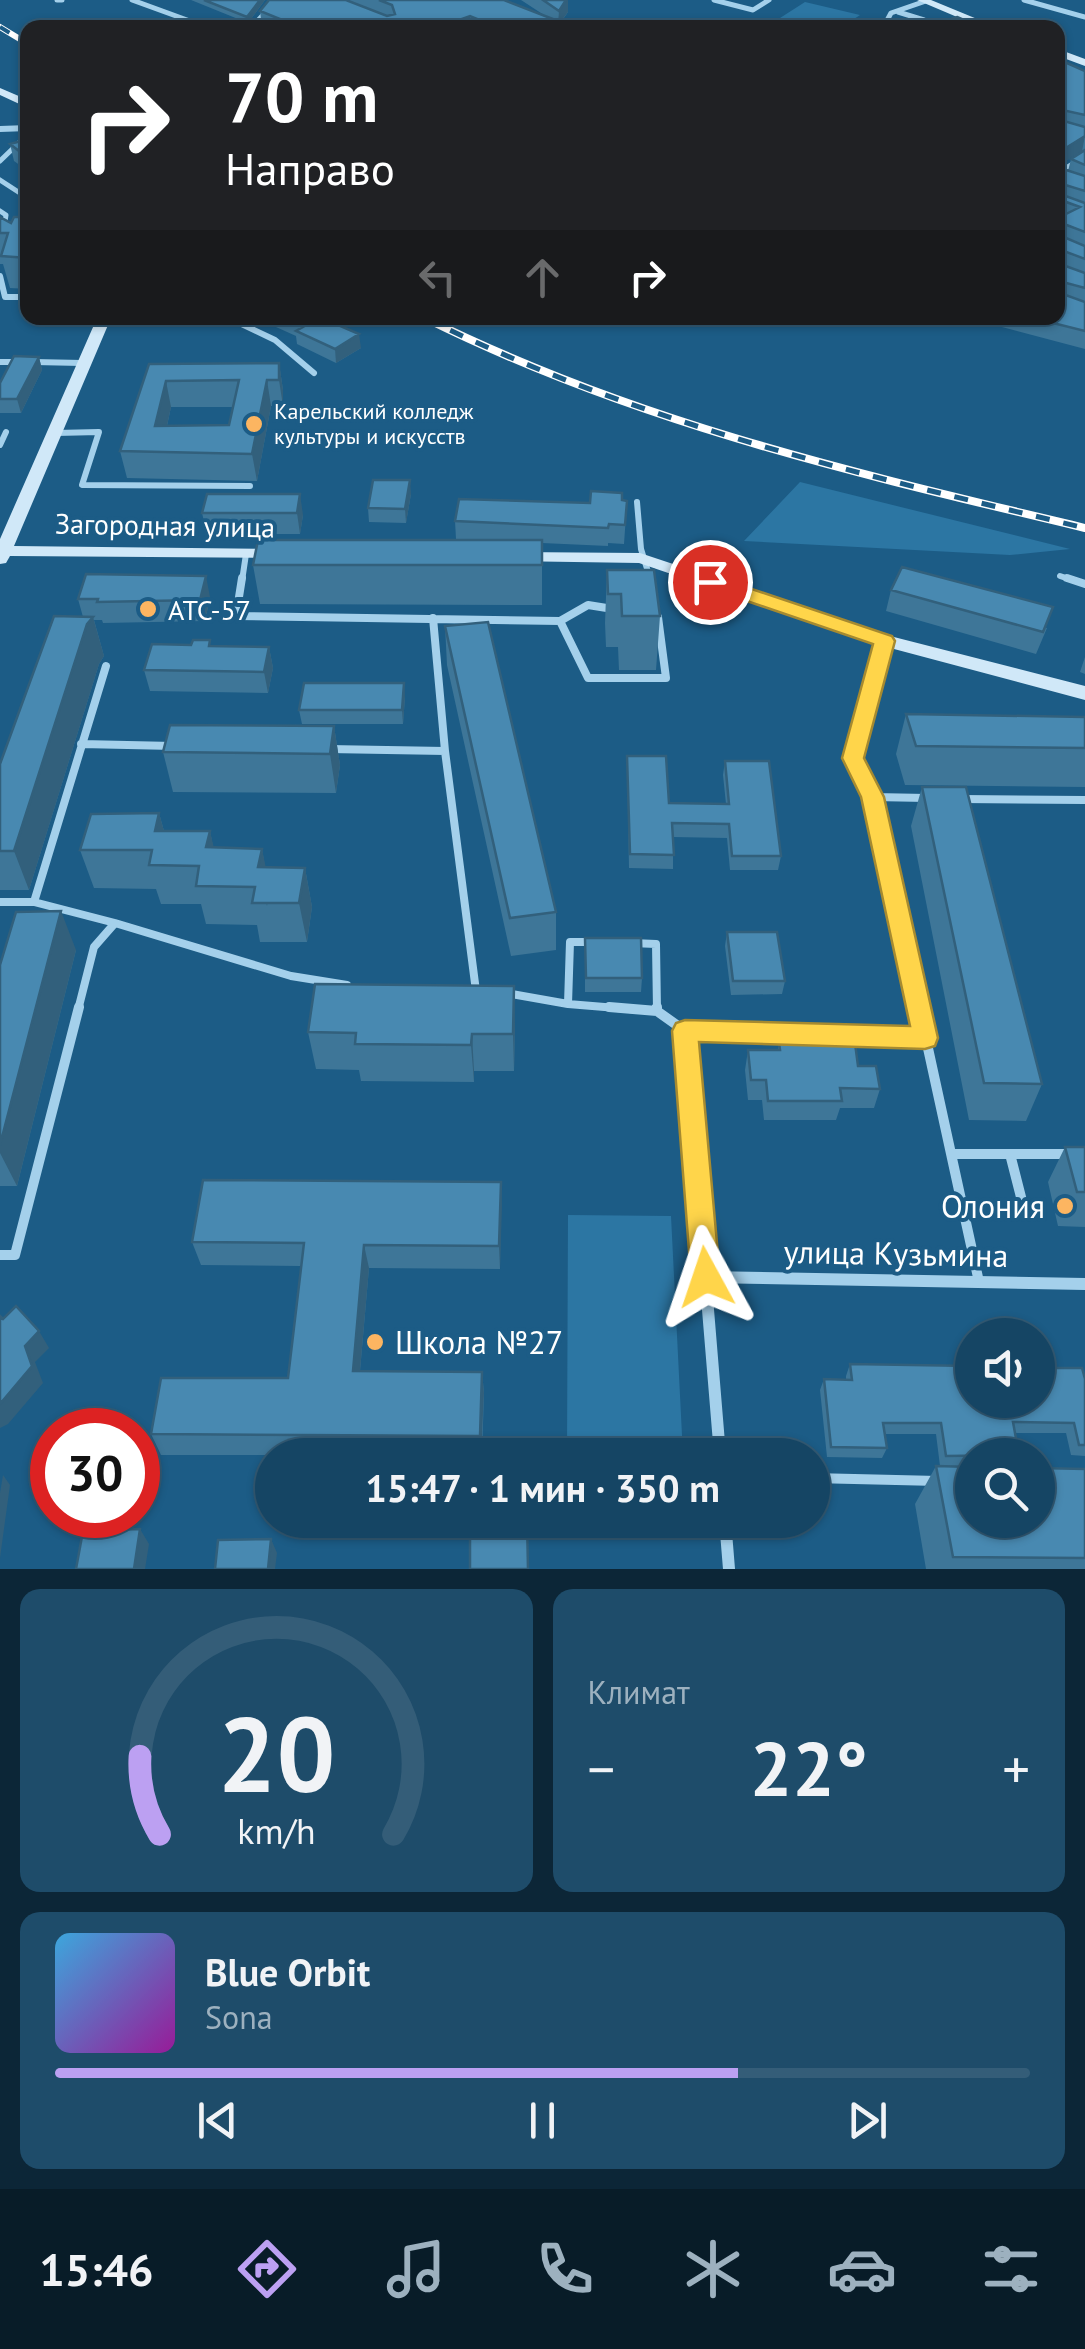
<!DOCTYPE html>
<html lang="ru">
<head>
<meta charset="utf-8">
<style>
  :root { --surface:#154564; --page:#1e4c6a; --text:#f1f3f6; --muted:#9db1bf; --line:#345d78; --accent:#bca0f2 }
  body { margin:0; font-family:"PT Sans",sans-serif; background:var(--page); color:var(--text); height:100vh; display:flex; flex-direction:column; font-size:38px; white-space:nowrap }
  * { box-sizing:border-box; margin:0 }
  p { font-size:32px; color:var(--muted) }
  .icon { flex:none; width:55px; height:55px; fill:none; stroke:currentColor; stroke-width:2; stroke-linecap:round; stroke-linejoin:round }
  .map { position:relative; height:1569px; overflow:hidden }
  .drawer { display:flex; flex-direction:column; gap:20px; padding:20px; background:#0c2637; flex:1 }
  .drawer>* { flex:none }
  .banner { position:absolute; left:20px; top:20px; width:1045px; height:305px; border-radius:20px; box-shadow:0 2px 8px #0004,0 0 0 2px var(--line); background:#202124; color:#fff; overflow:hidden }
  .controls { position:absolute; left:955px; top:1318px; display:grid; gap:20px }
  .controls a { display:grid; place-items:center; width:100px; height:100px; border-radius:50%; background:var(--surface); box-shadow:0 2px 8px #0004,0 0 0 2px var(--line); font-size:50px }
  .speed { position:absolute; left:30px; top:1408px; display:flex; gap:20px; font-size:50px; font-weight:700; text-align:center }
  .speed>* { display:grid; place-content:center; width:130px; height:130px; border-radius:50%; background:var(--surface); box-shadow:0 2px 8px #0004,0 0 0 2px var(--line); line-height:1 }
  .speed .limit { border:15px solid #d22; background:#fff; color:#111 }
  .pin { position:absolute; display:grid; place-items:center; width:85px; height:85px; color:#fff; margin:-42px; border:5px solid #fff; border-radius:50%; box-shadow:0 2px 10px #0007 }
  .me { position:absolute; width:110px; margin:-55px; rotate:355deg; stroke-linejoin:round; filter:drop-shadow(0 0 8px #0008) }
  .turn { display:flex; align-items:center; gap:35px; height:210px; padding:0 40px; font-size:45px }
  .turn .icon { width:130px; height:130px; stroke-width:2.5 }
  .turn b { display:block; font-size:70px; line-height:85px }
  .lanes { display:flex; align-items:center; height:95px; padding:0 40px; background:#0003; justify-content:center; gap:50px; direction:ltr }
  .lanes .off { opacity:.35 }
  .big { font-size:75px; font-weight:800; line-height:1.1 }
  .drawer .card { flex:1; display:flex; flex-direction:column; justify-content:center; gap:15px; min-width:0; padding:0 35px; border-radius:20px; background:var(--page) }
  .drawer .dial { align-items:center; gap:0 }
  .dial svg { height:260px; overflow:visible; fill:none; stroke:var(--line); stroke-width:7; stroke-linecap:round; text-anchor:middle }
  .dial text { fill:var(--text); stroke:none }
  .song { display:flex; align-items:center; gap:30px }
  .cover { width:120px; height:120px; border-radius:15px; background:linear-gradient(135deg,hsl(200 70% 55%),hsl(300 70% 35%)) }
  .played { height:10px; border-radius:5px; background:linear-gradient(90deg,var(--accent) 70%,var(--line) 70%) }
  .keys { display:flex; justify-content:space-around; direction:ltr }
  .heat { display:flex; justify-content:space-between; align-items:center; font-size:55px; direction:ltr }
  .drawer .tiles { flex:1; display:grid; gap:20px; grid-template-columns:1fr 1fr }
  .card:last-child { grid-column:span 2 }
  .trip { position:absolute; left:255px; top:1438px; width:575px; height:100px; border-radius:50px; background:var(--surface); box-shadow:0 2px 8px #0004,0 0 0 2px var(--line); font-weight:800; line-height:100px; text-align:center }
  .tabs { display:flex; height:160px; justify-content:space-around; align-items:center; background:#081c28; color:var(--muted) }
  .tabs .icon { width:70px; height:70px }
  .tabs .current { color:var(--accent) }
  .tabs b { font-size:45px; color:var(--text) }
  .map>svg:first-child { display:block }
</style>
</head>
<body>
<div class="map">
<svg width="1085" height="1569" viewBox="0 0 1085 1569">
  <rect width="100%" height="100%" fill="#1c5c86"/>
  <!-- green -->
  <path fill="#2c76a3" d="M805 2 860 15 842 27H766Z
    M800 482 1070 549 1010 555 744 541Z
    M568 1215 671 1216 683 1455H567Z"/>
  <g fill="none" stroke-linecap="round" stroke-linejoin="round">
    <!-- lane-far3 -->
    <path stroke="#a4d0eb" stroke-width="5" d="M57 0H62
      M132 0 209 28
      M714 0 753 10 769 0
      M1024 0 1085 17
      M898 12 924 20 918 28
      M251 28 277 0
      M883 28 891 13 926 1
      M0 161 28 134
      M1058 173 1085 156
      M0 180 23 195
      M0 211 6 215 4 228"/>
    <!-- lane-far2 -->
    <path stroke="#a4d0eb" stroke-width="6" d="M0 276 5 297H28
      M229 318 275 340 314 373
      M0 362H20
      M34 362 82 363
      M56 433 99 432 82 485 250 486
      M0 445 6 432
      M637 502 641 549 649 575
      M1060 576 1075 581
      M242 581 246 554"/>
    <!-- lane-far1 -->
    <path stroke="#a4d0eb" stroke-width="8" d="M242 578 236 616 560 621 588 605 613 609
      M1067 578 1085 584
      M560 621 588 678H666L658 617
      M106 666 34 902 115 923
      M81 744 174 746
      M328 749 445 751 433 618
      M445 751 476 991
      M873 797 853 758 885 641
      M961 799 1085 800
      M0 902H34
      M632 943 656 944 657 1010
      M506 993 568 1004 641 1010
      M568 1004 570 942H593
      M78 1010 94 947 115 923 291 976 347 985
      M919 1010 873 797 927 798"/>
    <!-- lane -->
    <path stroke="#a4d0eb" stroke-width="10" d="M609 1007 657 1011 685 1031 925 1038
      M657 1007V1011
      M919 1007 979 1282
      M951 1154H1085
      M1010 1154 1022 1201
      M0 1255H15L79 1007
      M812 1478 938 1481"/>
    <!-- street-far1 -->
    <path stroke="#a4d0eb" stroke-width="6" d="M0 129 28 128"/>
    <!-- street -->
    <path stroke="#a4d0eb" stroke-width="12" d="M685 1031 720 1455
      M705 1277 1085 1284
      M725 1520 729 1569"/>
    <!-- secondary -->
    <path fill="#d0e8f8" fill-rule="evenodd" d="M917 0H931L999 28H983Z
      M1058 49 1085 59V66L1058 56Z
      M0 88 28 100V108L0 95Z
      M97 318H111L14 546 281 549 290 554 287 558 10 556 6 563 0 564V539Z
      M515 552 640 553 890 636 1085 686V700L879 645 639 563 509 561 506 557Z"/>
    <defs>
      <path id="rail-far1" d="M0 27 28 44"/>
      <path id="rail" d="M425 318C639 424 855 473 1085 528"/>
    </defs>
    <!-- rail-far1 casing -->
    <use href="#rail-far1" stroke="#fff" stroke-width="6"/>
    <!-- rail casing -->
    <use href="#rail" stroke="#fff" stroke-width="8"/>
    <!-- rail-far1 -->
    <use href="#rail-far1" stroke="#1c5c86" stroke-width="4" stroke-dasharray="11" stroke-linecap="butt"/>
    <!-- rail -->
    <use href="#rail" stroke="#1c5c86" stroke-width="5" stroke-dasharray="14" stroke-linecap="butt"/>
  </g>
  <!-- wall -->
  <path fill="#3e7698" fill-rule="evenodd" d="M191 0H265L248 23Z
    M269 0H504L544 15 521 0H568V12L561 22 576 28H262L260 11Z
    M1058 59 1085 71V349L968 318H1058V218L1060 217 1058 216ZM1082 151H1084L1071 159 1068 171 1060 168 1059 165Z
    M28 139V171L14 161 10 144Z
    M0 217 11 223 28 217V289L10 288 3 264H0Z
    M256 318H322L361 348 336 363 297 344 296 336Z
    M39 357 42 370 21 413H0V383Z
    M279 363 283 390V406H271L257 481 127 478 120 451 149 364ZM171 407H233L229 425 167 426Z
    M207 494 303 515 300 534H207L202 513Z
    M411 494 406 523 369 522 368 508Z
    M627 501 624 544 608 543V546L542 543V605L260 604 253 565 477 540 456 539 455 521 590 503Z
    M607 570 660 616 656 670H619L618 647H606L605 623Z
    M891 590 1047 628 1036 654 886 611Z
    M210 597 205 621 103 623 102 620H94L104 656 99 664 29 890H0V764L83 617 78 599Z
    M445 626 556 912V950L511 956 447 665Z
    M191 645 269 647 273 668 268 693 150 691 144 670Z
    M1085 657V674L1080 672Z
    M405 697 403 724H302L299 710Z
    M906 714 1085 717V787L905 785 896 754Z
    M334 726 340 765 336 793 173 792 163 752Z
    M627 756 669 803 726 804 723 775 725 761 781 856 778 870H730L727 838 673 837V869L629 868Z
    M922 787 1042 1084 1026 1121 969 1120 911 826Z
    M159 813 164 831H210L213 847 262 849 265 867 305 868 312 907 307 942H260L257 925 206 924 201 904H161L156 889 94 888 80 850Z
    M727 932 785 981 782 994 731 995 725 946Z
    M585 938 642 978 641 992H585Z
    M76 950 17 1186H0V965Z
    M515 1024 514 1071H474V1082L361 1081 359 1070 316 1069 308 1032Z
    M779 1043 858 1066 880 1089 874 1108H840L836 1120H764L762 1100H748L745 1070 748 1050H778Z
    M1065 1147H1085V1227L1058 1226 1048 1182Z
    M501 1182 500 1269 369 1268 360 1371 482 1372 484 1393 482 1455H161L151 1434 288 1378 301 1266 201 1265 192 1242Z
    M850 1364 1085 1379V1456L1071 1455 1066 1433H1015L972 1455V1467L940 1466 936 1434H885L887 1448 882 1458 827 1457 820 1390 824 1379 846 1380V1376Z
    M936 1466 1085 1469V1569H926L915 1504Z"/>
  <!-- shaded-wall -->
  <path fill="#32607c" d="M260 0H265L248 23 247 17Z
    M566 0H568V12L558 25 559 11Z
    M470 16V28H437Z
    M1085 136 1082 151 1058 166V153Z
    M359 334 361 348 336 363 335 349Z
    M39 357 42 370 21 413 17 399Z
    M279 363 283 390V406L279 380Z
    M267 380 271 406 257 481 252 454Z
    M166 381 171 407 161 453 155 426Z
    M410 480 411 494 406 523 405 509Z
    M300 494 303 515 300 534 297 513Z
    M206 576 210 597 205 621 200 600Z
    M93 617 104 656 99 664 29 890 14 851 87 624Z
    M269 647 273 668 268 693 264 672Z
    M404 683 405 697 403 724 402 710Z
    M334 726 340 765 336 793 330 754Z
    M159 813 170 853 155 831Z
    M210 831 219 870 206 847Z
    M262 849 270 888 267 906 258 867Z
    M305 868 312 907 307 942 299 903Z
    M61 911 76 950 17 1186 0 1153V1145Z
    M514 986 515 1024 514 1071 513 1034Z
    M472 1034 474 1071V1082L471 1045Z
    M501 1182 502 1206 500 1269 499 1246Z
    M364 1245 369 1268 358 1393 353 1371Z
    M39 1331 49 1348 35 1362 43 1383 8 1424 0 1428V1404L25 1346Z
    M482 1372 484 1393 481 1455 480 1436Z
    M3 1475 10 1485 0 1558V1493Z
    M140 1529 149 1544 145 1569H134Z
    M271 1539 277 1553 275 1569H268Z"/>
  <!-- building -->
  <path fill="#4889b1" stroke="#32607c" stroke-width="2.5" fill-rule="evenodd" d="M204 0H260L247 17Z
    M269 0H346L387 16 395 14 392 5 379 0H504L576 28H499L470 16 437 28H302L260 11Z
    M543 0H566L559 11Z
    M957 17 982 28H926Z
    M1058 59 1085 71V115L1058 109V110Z
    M1058 117 1060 120 1085 127V136L1058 153 1060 168 1085 176V191L1059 183 1058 185Z
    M28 139V158L10 144Z
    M1085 150V165L1071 159Z
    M1058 191 1060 194 1085 203V232L1064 224 1058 228V218L1080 207 1058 199Z
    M0 217 11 223 14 217H28V258L1 256 8 233H0Z
    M1058 232 1059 235 1085 246V259L1064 251 1058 254Z
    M1058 258 1060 264 1085 273V288L1059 281 1058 283Z
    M1058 289 1060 293 1085 302V331L1033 318H1058Z
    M283 318H322L359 334 335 349 296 331 303 327Z
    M14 356 39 357 17 399H0V383Z
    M279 363V380H267L252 454 120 451 149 364ZM239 380 229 425 155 426 166 381Z
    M373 480H410L405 509 368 508Z
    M591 491 622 493V500L627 501 625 525 609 524 608 528 455 521 459 499 590 503Z
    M207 494H300L297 513H202Z
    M258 540H542V565H253Z
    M902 567 1053 607 1043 632 891 590Z
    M607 570H654L660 616H622L621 594H608Z
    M86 574 206 576 200 600 97 602 98 599H78Z
    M54 616 93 617 87 624 14 851H0V764Z
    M488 622 556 912 510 918 445 626Z
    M193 640H210L209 646 269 647 264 672 144 670 152 644 191 645Z
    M304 683H404L402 710H299Z
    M906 714 1085 717V748L916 746Z
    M170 725 334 726 330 754 163 752Z
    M627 756H666L669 803 729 804 725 761H769L781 856H732L729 824 672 823 674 855 630 854Z
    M922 787H966L1042 1084 984 1083Z
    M159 813 155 831H210L206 847 262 849 258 867 305 868 299 903H252L255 887 196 886 199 866 149 865 152 850H80L91 814Z
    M61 911 0 1145V965L16 912Z
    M727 932H777L785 981H733Z
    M585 938H641L642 978H586Z
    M315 984 514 986 513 1034H472L471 1045 355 1044 356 1033 308 1032Z
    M779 1043H855L858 1066H876L880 1089 840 1088 842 1101H768L766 1080H751L748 1050H780Z
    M1065 1147H1085V1192H1077Z
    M203 1180 501 1182 499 1246 364 1245 353 1371 482 1372 480 1436 151 1434 161 1378H288L304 1243 192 1242Z
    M16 1306 39 1331 25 1346 32 1366 0 1404V1316L3 1319Z
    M850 1364 972 1366V1400H1038V1368H1082L1085 1379V1445H1079L1074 1423 1013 1422 1019 1455 946 1456 941 1423H883L887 1448 831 1447 824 1379 852 1380Z
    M936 1466 972 1467V1520H1038V1468L1085 1469V1558L953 1557Z
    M470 1520H527L528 1569H470Z
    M140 1529 134 1569H76L83 1531Z
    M271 1539 268 1569H215L218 1540Z"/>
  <!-- route -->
  <path fill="#ffd54a" stroke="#a68a30" stroke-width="2.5" d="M710 575 892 636 895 641 864 758 884 797 938 1038 935 1046 925 1049 699 1042 720 1277 716 1287 706 1291 695 1287 691 1277 672 1031 676 1023 685 1020 910 1026 861 797 842 758 873 644 703 586V577Z"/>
  <!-- markers -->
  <g fill="#fcb561" stroke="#1c5c86" stroke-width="4">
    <circle cx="254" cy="424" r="10"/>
    <circle cx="148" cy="609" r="10"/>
    <circle cx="1065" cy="1206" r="10"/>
    <circle cx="375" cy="1342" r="10"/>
  </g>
  <g text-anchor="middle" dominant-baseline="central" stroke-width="8" stroke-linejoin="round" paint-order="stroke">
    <!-- far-poi labels -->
    <g font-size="22" fill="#fff" stroke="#1c5c86" text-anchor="start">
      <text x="274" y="411">Карельский колледж<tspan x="274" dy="25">культуры и искусств</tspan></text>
    </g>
    <!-- street labels -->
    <g font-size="28" fill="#fff" stroke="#1c5c86">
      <text transform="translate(165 525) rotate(1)">Загородная улица</text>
    </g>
    <!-- poi labels -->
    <g font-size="28" fill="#fff" stroke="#1c5c86" text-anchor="start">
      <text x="168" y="609">АТС-57</text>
    </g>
    <!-- near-poi labels -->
    <g font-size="32" fill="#fff" stroke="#1c5c86" text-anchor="end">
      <text x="1045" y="1206">Олония</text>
      <text x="395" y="1342" text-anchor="start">Школа №27</text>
    </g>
    <!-- near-street labels -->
    <g font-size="32" fill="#fff" stroke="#1c5c86">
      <text transform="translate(896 1253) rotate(1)">улица Кузьмина</text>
    </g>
  </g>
</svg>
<div class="controls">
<a><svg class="icon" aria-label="sound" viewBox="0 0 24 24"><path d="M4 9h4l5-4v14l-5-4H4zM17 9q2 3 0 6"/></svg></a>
<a><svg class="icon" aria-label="search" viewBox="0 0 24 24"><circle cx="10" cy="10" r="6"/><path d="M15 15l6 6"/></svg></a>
</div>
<div class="speed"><div class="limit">30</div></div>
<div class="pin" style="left:710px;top:582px;background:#d93025"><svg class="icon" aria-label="arrive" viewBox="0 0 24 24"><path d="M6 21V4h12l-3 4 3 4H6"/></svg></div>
<svg class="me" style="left:706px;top:1277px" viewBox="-20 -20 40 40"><path d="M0-17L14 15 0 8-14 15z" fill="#ffd54a" stroke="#fff" stroke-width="4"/></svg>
<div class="trip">15:47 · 1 мин · 350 m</div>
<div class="banner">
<div class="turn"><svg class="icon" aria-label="right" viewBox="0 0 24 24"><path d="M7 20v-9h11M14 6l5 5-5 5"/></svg><div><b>70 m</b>Направо</div></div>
<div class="lanes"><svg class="icon off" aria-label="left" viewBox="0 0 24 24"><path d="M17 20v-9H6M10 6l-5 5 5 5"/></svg><svg class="icon off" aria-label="ahead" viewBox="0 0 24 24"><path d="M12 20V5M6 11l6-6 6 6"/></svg><svg class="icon" aria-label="right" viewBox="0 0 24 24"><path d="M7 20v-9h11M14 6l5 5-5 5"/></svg></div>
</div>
</div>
<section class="drawer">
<div class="tiles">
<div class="card dial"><svg viewBox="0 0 100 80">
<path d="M14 69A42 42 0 1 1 86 69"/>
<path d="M14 69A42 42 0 0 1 8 45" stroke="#bca0f2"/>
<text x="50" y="56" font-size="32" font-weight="700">20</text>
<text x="50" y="72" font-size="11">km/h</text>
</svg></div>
<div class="card"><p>Климат</p>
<div class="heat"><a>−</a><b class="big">22°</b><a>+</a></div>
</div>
<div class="card">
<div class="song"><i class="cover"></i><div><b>Blue Orbit</b><p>Sona</p></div></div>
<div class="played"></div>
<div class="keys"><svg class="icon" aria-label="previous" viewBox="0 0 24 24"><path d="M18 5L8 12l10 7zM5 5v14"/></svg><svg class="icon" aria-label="pause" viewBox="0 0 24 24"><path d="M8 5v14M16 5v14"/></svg><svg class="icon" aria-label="next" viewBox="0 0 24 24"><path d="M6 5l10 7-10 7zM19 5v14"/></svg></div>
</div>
</div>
</section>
<nav class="tabs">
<b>15:46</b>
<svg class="icon current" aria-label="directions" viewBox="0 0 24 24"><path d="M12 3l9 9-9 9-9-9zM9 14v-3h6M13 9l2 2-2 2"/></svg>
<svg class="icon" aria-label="music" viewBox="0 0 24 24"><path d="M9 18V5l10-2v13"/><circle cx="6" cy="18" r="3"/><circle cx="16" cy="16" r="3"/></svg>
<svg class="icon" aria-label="phone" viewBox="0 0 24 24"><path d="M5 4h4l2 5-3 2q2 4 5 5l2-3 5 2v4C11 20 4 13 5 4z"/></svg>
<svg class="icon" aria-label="climate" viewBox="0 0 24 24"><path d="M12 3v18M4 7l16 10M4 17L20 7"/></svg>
<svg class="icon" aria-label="car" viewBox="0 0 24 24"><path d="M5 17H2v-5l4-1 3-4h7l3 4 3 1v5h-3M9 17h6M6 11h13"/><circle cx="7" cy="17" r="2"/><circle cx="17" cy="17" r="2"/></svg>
<svg class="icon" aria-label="filters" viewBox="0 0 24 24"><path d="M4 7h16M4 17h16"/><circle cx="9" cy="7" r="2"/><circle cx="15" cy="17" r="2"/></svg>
</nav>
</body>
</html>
